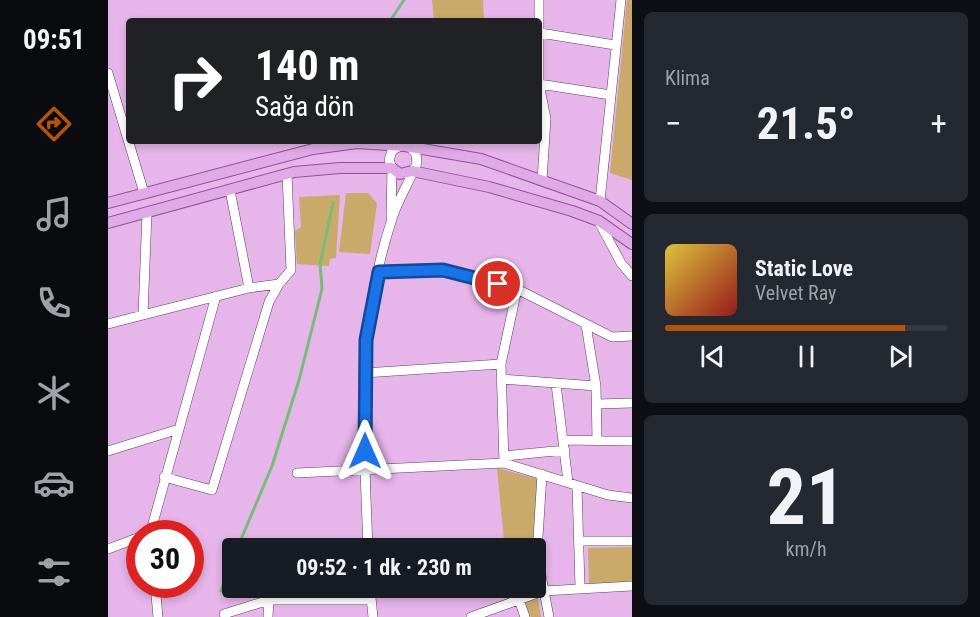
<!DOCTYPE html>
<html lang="tr">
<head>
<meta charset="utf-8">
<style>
  :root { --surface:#171b24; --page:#242831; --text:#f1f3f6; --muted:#9ea1a6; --line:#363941; --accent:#b45309 }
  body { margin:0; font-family:"Roboto Condensed",sans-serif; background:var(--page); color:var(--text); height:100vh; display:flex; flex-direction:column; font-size:22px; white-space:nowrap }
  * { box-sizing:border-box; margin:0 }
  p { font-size:20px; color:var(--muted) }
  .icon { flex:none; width:33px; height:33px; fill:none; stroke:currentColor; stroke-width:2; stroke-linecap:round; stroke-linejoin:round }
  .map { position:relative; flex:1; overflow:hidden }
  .drawer { display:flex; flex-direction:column; gap:12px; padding:12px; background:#0d0f14; width:348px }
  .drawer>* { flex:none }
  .hud { position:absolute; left:18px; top:18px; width:416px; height:126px; border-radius:6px; box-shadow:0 3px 9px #0003; background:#202124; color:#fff; overflow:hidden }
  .speed { position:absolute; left:18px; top:520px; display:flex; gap:12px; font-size:30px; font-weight:700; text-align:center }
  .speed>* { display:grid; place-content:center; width:78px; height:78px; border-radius:50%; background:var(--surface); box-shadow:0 3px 9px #0003; line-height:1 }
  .speed .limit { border:9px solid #d22; background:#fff; color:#111 }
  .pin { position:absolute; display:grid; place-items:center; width:51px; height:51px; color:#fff; margin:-26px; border:3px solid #fff; border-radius:50%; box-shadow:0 2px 6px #0007 }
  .me { position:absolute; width:66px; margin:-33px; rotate:0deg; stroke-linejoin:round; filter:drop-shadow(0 0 4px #0008) }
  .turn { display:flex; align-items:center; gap:21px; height:126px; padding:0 30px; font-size:27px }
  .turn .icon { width:78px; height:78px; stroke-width:2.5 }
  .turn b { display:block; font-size:42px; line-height:51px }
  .big { font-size:45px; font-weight:700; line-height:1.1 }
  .drawer .tile { flex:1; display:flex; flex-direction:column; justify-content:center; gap:9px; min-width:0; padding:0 21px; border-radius:9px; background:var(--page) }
  .drawer .dial { align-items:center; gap:0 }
  .dial b { font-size:78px; line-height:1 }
  .song { display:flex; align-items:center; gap:18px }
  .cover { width:72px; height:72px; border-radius:9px; background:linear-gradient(135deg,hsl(50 70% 55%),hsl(0 70% 35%)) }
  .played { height:6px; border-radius:3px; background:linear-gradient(90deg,var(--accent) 85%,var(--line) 85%) }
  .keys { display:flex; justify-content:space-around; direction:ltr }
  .heat { display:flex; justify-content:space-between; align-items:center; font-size:33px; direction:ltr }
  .trip { position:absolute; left:114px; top:538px; width:324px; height:60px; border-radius:6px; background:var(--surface); box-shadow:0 3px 9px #0003; font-weight:700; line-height:60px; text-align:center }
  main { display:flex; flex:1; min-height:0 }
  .tabs { display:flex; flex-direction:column; width:108px; justify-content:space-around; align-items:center; background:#090b0e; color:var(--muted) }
  .tabs .icon { width:42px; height:42px }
  .tabs .active { color:var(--accent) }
  .tabs b { font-size:27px; color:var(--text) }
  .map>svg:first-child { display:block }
</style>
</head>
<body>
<main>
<nav class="tabs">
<b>09:51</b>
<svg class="icon active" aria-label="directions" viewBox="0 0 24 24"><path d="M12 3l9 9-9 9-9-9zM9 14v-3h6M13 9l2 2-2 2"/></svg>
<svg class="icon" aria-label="music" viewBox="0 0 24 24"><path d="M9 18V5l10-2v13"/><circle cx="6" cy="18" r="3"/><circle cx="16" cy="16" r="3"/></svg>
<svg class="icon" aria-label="phone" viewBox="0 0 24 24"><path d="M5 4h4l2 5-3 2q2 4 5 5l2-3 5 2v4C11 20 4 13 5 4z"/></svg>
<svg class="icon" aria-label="climate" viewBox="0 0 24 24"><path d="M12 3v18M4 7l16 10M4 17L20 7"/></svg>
<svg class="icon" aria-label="car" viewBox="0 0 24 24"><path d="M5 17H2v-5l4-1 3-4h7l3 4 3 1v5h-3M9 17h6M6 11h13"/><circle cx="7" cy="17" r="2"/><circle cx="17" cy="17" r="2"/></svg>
<svg class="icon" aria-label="filters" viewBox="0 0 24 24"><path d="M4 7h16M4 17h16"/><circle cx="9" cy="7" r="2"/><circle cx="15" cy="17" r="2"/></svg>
</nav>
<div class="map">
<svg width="524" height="617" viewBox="0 0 524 617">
  <rect width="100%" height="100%" fill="#e6b5ea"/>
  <!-- green -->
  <path fill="#c9aa6a" d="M324 0H375L376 21H326Z
    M519 0H524V180L502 173Z
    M238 193H260L269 203 262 254 231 252Z
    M232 195 228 258 222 259 221 266 189 264 187 231 193 227 191 197Z
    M389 468 430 479 426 540 396 541Z
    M524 547V583L481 585 480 548Z
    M430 599 433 617H423L416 601Z"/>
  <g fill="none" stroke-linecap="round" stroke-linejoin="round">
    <!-- stream -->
    <path stroke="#76be75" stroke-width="3" d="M282 21 296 0
      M129 549 164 466 191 380 214 289 212 264 225 203
      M113 591 124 560"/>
    <defs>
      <path id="minor" d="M431 0V84L438 119 434 180
        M432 33 507 45
        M0 73 36 193
        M431 84 503 95
        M492 201 513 0
        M283 216 284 168 281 160 284 151 292 146
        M491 222 513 263 524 276
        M271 271 335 270 409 289 504 337 524 336
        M141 288 171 284
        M35 315 39 213
        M0 324 141 288 122 190
        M478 325 488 386 489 440
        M256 373 393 364
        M393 379 488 386
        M448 384 460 482
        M489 404 524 403
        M456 440 524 441
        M0 451 71 429
        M396 456 457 450
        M396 463 393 364 409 289
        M189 473 396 463 500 495 524 498
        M434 474 429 554 441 617
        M56 477 104 490 161 302 171 284 183 270 179 174
        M469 486 472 587
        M42 534 108 296
        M473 541H524
        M0 549 32 537
        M260 549C256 440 248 328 283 222 289 201 301 183 309 163L308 154 302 147
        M47 585 50 617
        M262 588 265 617
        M407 588 417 617
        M116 614 161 600H263
        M160 617 161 600
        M363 617 435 591 524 586"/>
      <path id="major" d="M0 203 205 149 249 143 297 146 373 159 492 201 524 224
        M0 223 186 172 232 168H284L292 174 304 171 381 187 464 211 491 221 524 244"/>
    </defs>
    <!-- minor casing -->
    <use href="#minor" stroke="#643a67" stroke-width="10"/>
    <!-- major casing -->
    <use href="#major" stroke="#925199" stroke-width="12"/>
    <!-- minor -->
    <use href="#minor" stroke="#fff" stroke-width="9"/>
    <!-- major -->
    <use href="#major" stroke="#e0aae6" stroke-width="10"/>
  </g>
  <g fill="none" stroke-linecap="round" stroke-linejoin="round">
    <defs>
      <path id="route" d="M257 451 258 340 271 272 335 270 390 284"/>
    </defs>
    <!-- route casing -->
    <use href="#route" stroke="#114b97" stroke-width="15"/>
    <!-- route -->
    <use href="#route" stroke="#1a73e8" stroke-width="10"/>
  </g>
</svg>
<div class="speed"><div class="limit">30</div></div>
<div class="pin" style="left:390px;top:284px;background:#d93025"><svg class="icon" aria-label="arrive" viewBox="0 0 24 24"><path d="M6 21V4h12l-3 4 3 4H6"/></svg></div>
<svg class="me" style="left:257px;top:451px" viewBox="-20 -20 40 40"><path d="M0-17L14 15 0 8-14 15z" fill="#1a73e8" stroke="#fff" stroke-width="4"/></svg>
<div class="trip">09:52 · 1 dk · 230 m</div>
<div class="hud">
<div class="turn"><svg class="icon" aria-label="right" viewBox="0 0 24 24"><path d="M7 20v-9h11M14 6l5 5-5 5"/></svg><div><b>140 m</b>Sağa dön</div></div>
</div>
</div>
<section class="drawer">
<div class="tile"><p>Klima</p>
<div class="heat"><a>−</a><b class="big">21.5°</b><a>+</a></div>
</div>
<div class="tile">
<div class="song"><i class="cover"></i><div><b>Static Love</b><p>Velvet Ray</p></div></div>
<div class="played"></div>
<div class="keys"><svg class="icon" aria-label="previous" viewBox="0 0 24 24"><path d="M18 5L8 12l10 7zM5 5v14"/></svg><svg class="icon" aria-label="pause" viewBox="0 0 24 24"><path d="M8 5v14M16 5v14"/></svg><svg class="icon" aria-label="next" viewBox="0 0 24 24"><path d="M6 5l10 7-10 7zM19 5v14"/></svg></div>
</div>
<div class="tile dial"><b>21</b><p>km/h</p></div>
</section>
</main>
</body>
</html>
